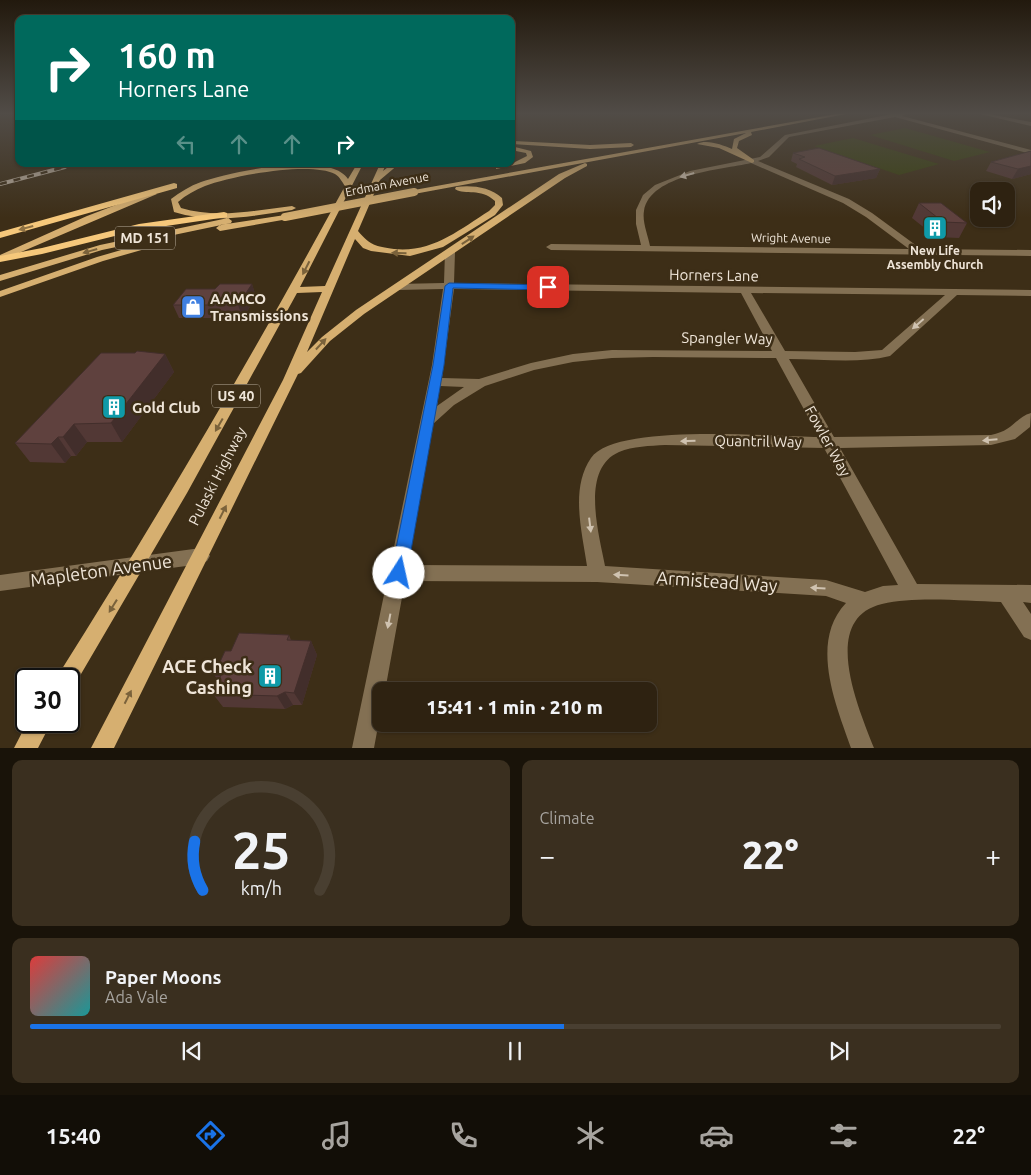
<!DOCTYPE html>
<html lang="en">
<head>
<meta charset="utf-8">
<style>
  :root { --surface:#2e2211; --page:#3a2f1f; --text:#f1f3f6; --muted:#a7a49f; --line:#493f31; --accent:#1a73e8 }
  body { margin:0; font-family:Ubuntu,sans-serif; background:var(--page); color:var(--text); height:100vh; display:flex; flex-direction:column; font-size:19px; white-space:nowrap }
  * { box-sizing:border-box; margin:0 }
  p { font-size:16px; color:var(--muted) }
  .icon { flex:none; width:28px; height:28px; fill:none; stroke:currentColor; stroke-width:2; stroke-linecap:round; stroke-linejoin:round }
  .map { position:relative; height:748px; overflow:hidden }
  .sheet { display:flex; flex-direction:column; gap:12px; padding:12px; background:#191309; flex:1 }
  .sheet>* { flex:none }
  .guide { position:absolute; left:15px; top:15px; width:500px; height:152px; border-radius:10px; box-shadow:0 1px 4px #0004,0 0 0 1px var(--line); background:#00695c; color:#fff; overflow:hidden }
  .controls { position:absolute; left:970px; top:182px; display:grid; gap:10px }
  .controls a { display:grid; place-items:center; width:45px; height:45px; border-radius:10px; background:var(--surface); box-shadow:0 1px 4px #0004,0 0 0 1px var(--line); font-size:25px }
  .speed { position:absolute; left:15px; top:668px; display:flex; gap:10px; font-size:25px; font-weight:700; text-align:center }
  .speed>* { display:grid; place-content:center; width:65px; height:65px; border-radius:50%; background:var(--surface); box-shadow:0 1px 4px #0004,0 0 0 1px var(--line); line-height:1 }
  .speed .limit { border:2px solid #111; border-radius:8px; background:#fff; color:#111 }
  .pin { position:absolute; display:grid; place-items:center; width:42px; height:42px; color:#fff; margin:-21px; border-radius:10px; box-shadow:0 2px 8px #0006 }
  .me { position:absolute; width:55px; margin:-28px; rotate:10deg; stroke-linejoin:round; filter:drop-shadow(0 0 4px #0008) }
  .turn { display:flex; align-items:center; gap:18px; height:105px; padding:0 20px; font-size:22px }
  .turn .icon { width:65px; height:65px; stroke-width:2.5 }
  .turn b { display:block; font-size:35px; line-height:42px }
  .lanes { display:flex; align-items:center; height:48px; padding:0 20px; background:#0003; justify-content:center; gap:25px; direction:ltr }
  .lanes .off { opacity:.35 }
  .big { font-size:38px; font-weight:800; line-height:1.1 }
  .sheet .tile { flex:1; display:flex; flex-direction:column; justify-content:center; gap:8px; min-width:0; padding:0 18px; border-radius:10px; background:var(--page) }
  .sheet .dial { align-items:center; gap:0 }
  .dial svg { height:130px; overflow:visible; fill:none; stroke:var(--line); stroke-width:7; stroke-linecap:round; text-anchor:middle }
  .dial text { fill:var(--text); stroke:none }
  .song { display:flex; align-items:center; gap:15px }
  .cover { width:60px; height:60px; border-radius:8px; background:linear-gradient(135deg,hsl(0 70% 55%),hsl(180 70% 35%)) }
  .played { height:5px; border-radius:2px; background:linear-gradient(90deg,var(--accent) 55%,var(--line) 55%) }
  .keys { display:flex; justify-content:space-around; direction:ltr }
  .heat { display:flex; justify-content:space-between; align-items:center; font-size:28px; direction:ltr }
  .sheet .tiles { flex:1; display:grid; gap:12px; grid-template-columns:1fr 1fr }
  .tile:last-child { grid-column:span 2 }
  .trip { position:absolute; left:372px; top:682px; width:285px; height:50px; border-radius:10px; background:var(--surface); box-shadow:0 1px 4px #0004,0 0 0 1px var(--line); font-weight:800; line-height:50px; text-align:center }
  .dock { display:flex; height:80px; justify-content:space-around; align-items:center; background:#120e07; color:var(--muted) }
  .dock .icon { width:35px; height:35px }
  .dock .selected { color:var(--accent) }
  .dock b { font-size:22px; color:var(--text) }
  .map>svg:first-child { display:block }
</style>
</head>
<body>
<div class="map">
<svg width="1031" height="748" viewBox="0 0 1031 748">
  <rect width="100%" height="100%" fill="#3d2e17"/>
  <!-- green -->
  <path fill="#38400e" d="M905 128 990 152 954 161 870 135Z
    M853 138 939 164 899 175 814 146Z"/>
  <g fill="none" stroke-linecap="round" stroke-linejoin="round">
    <!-- minor -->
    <path fill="#837053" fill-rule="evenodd" d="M892 114H905L902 116 1031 150V154L895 117 789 137 769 157 758 161 849 199 872 213 921 249 1031 250V256L551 250 546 247 551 244 641 245 636 224V210L643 195 655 185 690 171 760 157 785 135ZM751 163 843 203 866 217 909 249 650 246C648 235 642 222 644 211 650 174 721 170 751 163Z
      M980 114H989L1031 122V126Z
      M450 249 455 252 454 283 1031 290V296L957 295 890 356C858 364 822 359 789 359L834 437 991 435C1013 431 1016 417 1031 413L1030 427 1015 439 991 445 840 448 917 584 1031 585V603L1023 602 1031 614V640L1024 637 1001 602C965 601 916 596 882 604 819 619 859 709 874 748H851C836 705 809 642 846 603L826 596 597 582 405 581 385 691H381V710L374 748H352L432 365 443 289 397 290 392 287 397 284 444 283 445 252ZM454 289 741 293 772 351 612 350 573 354 531 363 479 379 442 378ZM751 293 945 295 882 350 855 352 785 351ZM653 357 776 358 819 437C775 437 615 422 591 458 570 489 582 531 587 566L408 565 433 424 454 405 485 386 534 370 573 362 612 358ZM440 386 464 387 437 406ZM665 445 824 448 898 585 883 586 865 592 826 580 605 566C599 534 580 469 619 452 633 446 650 446 665 445Z
      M201 548 207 551 210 556 207 561 201 564 0 591V575Z"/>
    <!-- major -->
    <path fill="#d6af70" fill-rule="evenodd" d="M836 114H846L751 132 752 135 739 141 737 148 754 160V162L752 163 719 148 697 144C707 139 722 145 732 149L734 139 746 133 414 194 410 192 414 190Z
      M514 141 590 145 631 143 634 145 631 147 590 149 512 144 511 142Z
      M511 146 531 151 533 157 525 163 496 169V167L511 164 527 156 526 153 511 150Z
      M585 163 587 164V166L565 178 364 314 330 341 301 373 298 374 114 748H91L283 380 322 292 297 293 187 493 74 686 69 689V679H57L60 672C160 513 255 352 345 186 342 182 340 177 335 174 310 161 231 176 205 186 195 190 186 195 178 202L181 208C217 219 256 210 292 206L296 208 292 210C252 216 213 224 174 212L171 199C180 192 190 186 201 182 230 172 329 150 348 179L357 164H363L300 287 325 286 380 164H386L383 171 392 164H399L380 180 358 231C371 246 375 246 394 249 432 253 459 230 489 211L495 205V201C480 187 466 196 455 189L456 187C472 185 490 187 502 198L503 205 495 215 443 247 410 256 371 251 363 248 355 239 307 352 322 337 356 310 559 174Z
      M150 192 157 194 0 261V255L87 216Z
      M285 215 289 217 288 219 220 231 216 228 220 225Z
      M228 218 232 221 231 223 102 250 0 281V275L100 245Z
      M142 244 145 245V249L103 261 0 297V291L97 257Z
      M28 721H52L38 748H14Z"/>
    <!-- highway -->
    <path fill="#f6c87b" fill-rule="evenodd" d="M174 183 177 184V188L0 238V232Z
      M224 212 227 213V217L139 230 42 254 0 262V256L42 248 139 224Z"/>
    <defs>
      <path id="rail-far1" d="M60 168 75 164"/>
      <path id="rail" d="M0 184 65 167"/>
    </defs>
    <!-- rail-far1 casing -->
    <use href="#rail-far1" stroke="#b8ac9c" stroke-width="2.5"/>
    <!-- rail casing -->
    <use href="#rail" stroke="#b8ac9c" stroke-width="4"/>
    <!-- rail-far1 -->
    <use href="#rail-far1" stroke="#3d2e17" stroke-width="2" stroke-dasharray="5.5" stroke-linecap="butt"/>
    <!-- rail -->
    <use href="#rail" stroke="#3d2e17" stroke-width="2.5" stroke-dasharray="7" stroke-linecap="butt"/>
    <!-- major-bridge -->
    <path stroke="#d6af70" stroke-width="8" d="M285 217 414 192"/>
  </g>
  <!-- wall -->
  <path fill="#523835" d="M1031 151V174L1012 179 986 171 991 162Z
    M793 153 880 169 876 178 832 185 796 167 797 164 791 161Z
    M919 203 967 223 959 238 936 237 912 218Z
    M252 284 256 297 243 318H179L173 305 215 289Z
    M165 354 174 372 122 442H87L76 456H71L65 463 30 462 15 443Z
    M289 635 291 640 311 641 317 655 302 705H293L285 709 223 707 213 694 219 681 214 675 231 651Z"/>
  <!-- shaded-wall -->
  <path fill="#422e2b" d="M1031 166V174L1012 179 1018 169Z
    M880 169 876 178 832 185 835 176Z
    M252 284 256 297 243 318 238 305Z
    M165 354 174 372 122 442 111 423Z
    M74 424 87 442 76 456 63 437Z
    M58 437 71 456 65 463 51 444Z
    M311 641 317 655 302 705 294 693Z
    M285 692 293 705 285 709 277 696Z"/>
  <!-- building -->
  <path fill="#5f413e" stroke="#422e2b" d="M819 148 880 169 835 176 799 159 805 157 793 153Z
    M1031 151V166L1018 169 991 162Z
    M919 203H941L967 223 943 222Z
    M220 284H252L238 305H173L186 289H215Z
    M137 351 165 354 111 423 74 424 63 437H58L51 444 15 443 101 353H135Z
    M239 633 289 635 287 640 311 641 294 693 285 692 277 696 213 694 221 675H214L225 651H231Z"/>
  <!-- one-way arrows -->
  <defs><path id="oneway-solid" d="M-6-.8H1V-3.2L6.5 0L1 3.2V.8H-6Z" transform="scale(1.25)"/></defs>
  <g fill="#cfc2b0">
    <use href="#oneway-solid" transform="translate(687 175) rotate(164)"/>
    <use href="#oneway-solid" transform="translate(918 324) rotate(139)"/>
    <use href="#oneway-solid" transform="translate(990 440) rotate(175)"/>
    <use href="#oneway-solid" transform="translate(688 441) rotate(179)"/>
    <use href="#oneway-solid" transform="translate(590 525) rotate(83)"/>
    <use href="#oneway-solid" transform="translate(621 575) rotate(-176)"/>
    <use href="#oneway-solid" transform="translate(818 588) rotate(-176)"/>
    <use href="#oneway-solid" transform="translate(389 621) rotate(101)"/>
  </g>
  <use fill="#907344" href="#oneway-solid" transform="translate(26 228) rotate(165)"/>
  <g fill="#7a623b">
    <use href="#oneway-solid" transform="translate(468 240) rotate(-34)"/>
    <use href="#oneway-solid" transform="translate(90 251) rotate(164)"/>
    <use href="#oneway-solid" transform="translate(399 253) rotate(-178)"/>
    <use href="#oneway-solid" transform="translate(306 268) rotate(117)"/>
    <use href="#oneway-solid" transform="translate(321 344) rotate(-47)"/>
    <use href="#oneway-solid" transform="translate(219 425) rotate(120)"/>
    <use href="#oneway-solid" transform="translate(223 512) rotate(-63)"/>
    <use href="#oneway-solid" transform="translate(113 606) rotate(122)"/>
    <use href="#oneway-solid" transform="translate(128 697) rotate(-63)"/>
  </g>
  <!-- sky -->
  <linearGradient id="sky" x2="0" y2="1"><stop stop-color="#22190d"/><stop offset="0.52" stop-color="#514c47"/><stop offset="1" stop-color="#514c47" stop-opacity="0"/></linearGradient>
  <rect width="1031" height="218" fill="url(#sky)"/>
  <!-- route -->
  <path fill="#1a73e8" stroke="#114b97" d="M449 283 548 285 552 287 548 290 453 288 444 365 407 573 405 578 399 581 393 578 391 573 433 365 445 286Z"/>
  <!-- icons -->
  <defs>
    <symbol id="building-square" viewBox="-11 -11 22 22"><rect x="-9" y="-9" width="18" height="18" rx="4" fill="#0f9aa8" stroke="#3d2e17"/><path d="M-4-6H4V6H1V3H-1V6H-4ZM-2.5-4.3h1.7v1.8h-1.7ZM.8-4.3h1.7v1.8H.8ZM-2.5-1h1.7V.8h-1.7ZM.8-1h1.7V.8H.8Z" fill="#fff"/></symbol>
    <symbol id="shop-square" viewBox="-11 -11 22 22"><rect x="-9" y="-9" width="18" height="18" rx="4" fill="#3f7fe0" stroke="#3d2e17"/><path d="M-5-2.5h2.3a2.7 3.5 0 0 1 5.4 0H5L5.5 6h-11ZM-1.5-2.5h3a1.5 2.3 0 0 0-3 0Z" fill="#fff"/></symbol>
  </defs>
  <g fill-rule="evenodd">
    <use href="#building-square" x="921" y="214" width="28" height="28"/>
    <use href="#shop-square" x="179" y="293" width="28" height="28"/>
    <use href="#building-square" x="100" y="393" width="28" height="28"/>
    <use href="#building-square" x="256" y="662" width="28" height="28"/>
  </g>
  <g text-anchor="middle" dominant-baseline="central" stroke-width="5" stroke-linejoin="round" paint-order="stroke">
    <!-- far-street labels -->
    <g font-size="12" fill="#efe5d8" stroke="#3d2e17">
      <text transform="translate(387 184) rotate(-11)">Erdman Avenue</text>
      <text transform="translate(791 238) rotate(1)">Wright Avenue</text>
    </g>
    <!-- far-poi labels -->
    <g font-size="12" font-weight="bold" fill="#efe5d8" stroke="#3d2e17">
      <text x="935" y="250">New Life<tspan x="935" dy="14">Assembly Church</tspan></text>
    </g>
    <!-- shield labels -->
    <g fill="#3d2e17" stroke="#baae9e" stroke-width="1">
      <rect x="115" y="226.5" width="60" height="23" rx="4"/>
      <rect x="212" y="384.5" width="48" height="23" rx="4"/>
    </g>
    <g font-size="14" font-weight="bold" fill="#efe5d8">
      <text x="145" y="238">MD 151</text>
      <text x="236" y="396">US 40</text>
    </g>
    <!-- street labels -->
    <g font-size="15" fill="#efe5d8" stroke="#3d2e17">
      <text transform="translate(714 275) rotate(1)">Horners Lane</text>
      <text transform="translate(727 338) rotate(1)">Spangler Way</text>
      <text transform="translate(758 441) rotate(1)">Quantril Way</text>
      <text transform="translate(828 441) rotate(61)">Fowler Way</text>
      <text transform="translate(217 476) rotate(-63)">Pulaski Highway</text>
    </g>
    <!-- poi labels -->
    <g font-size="15" font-weight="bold" fill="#efe5d8" stroke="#3d2e17" text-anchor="start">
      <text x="210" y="298">AAMCO<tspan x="210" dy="17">Transmissions</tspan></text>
      <text x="132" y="407">Gold Club</text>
    </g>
    <!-- near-street labels -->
    <g font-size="18" fill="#efe5d8" stroke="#3d2e17">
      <text transform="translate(101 570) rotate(-8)">Mapleton Avenue</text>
      <text transform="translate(717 581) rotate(4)">Armistead Way</text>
    </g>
    <!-- near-poi labels -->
    <g font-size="18" font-weight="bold" fill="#efe5d8" stroke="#3d2e17" text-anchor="end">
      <text x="252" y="666">ACE Check<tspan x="252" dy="21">Cashing</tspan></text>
    </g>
  </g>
</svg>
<div class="controls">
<a><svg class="icon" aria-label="sound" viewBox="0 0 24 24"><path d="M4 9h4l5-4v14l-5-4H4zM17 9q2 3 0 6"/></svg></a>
</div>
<div class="speed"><div class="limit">30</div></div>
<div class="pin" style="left:548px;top:287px;background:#d93025"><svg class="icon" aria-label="arrive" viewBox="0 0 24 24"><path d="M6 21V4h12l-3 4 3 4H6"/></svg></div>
<svg class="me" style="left:399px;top:573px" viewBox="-20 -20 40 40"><circle r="19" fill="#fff"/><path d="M0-13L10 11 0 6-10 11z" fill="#1a73e8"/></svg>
<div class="trip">15:41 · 1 min · 210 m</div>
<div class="guide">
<div class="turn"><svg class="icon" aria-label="right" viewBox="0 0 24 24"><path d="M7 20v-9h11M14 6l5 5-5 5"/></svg><div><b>160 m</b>Horners Lane</div></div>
<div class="lanes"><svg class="icon off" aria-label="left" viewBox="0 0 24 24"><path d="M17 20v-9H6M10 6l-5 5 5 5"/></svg><svg class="icon off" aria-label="ahead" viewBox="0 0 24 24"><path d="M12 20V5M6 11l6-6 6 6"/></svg><svg class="icon off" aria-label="ahead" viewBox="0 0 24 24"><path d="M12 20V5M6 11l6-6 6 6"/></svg><svg class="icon" aria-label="right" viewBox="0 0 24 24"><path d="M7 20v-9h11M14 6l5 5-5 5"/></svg></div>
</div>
</div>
<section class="sheet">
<div class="tiles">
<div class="tile dial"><svg viewBox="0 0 100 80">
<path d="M14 69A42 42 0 1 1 86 69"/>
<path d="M14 69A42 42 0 0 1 9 39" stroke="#1a73e8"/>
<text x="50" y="56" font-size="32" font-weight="700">25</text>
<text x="50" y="72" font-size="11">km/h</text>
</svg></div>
<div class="tile"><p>Climate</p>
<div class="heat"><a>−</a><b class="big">22°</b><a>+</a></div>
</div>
<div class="tile">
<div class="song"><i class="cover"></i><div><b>Paper Moons</b><p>Ada Vale</p></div></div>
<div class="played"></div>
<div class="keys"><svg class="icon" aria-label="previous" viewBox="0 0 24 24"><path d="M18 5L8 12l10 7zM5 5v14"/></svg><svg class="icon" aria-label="pause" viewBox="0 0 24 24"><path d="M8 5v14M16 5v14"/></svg><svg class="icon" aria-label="next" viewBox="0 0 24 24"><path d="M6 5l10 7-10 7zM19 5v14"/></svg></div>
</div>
</div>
</section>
<nav class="dock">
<b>15:40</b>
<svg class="icon selected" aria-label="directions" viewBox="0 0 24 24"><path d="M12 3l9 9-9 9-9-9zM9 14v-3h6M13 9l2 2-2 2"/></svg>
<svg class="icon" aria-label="music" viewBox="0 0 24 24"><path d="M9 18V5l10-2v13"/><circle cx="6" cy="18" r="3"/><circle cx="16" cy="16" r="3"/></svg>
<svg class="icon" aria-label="phone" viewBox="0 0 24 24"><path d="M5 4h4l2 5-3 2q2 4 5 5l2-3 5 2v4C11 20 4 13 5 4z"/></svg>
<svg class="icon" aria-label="climate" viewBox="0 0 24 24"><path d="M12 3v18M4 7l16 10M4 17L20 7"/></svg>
<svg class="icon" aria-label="car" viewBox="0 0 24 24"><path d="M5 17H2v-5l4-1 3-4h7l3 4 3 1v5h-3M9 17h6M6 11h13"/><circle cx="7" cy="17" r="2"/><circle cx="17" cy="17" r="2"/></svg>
<svg class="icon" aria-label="filters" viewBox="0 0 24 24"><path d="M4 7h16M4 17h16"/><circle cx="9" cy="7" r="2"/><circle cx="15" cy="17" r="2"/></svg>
<b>22°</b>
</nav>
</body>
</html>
